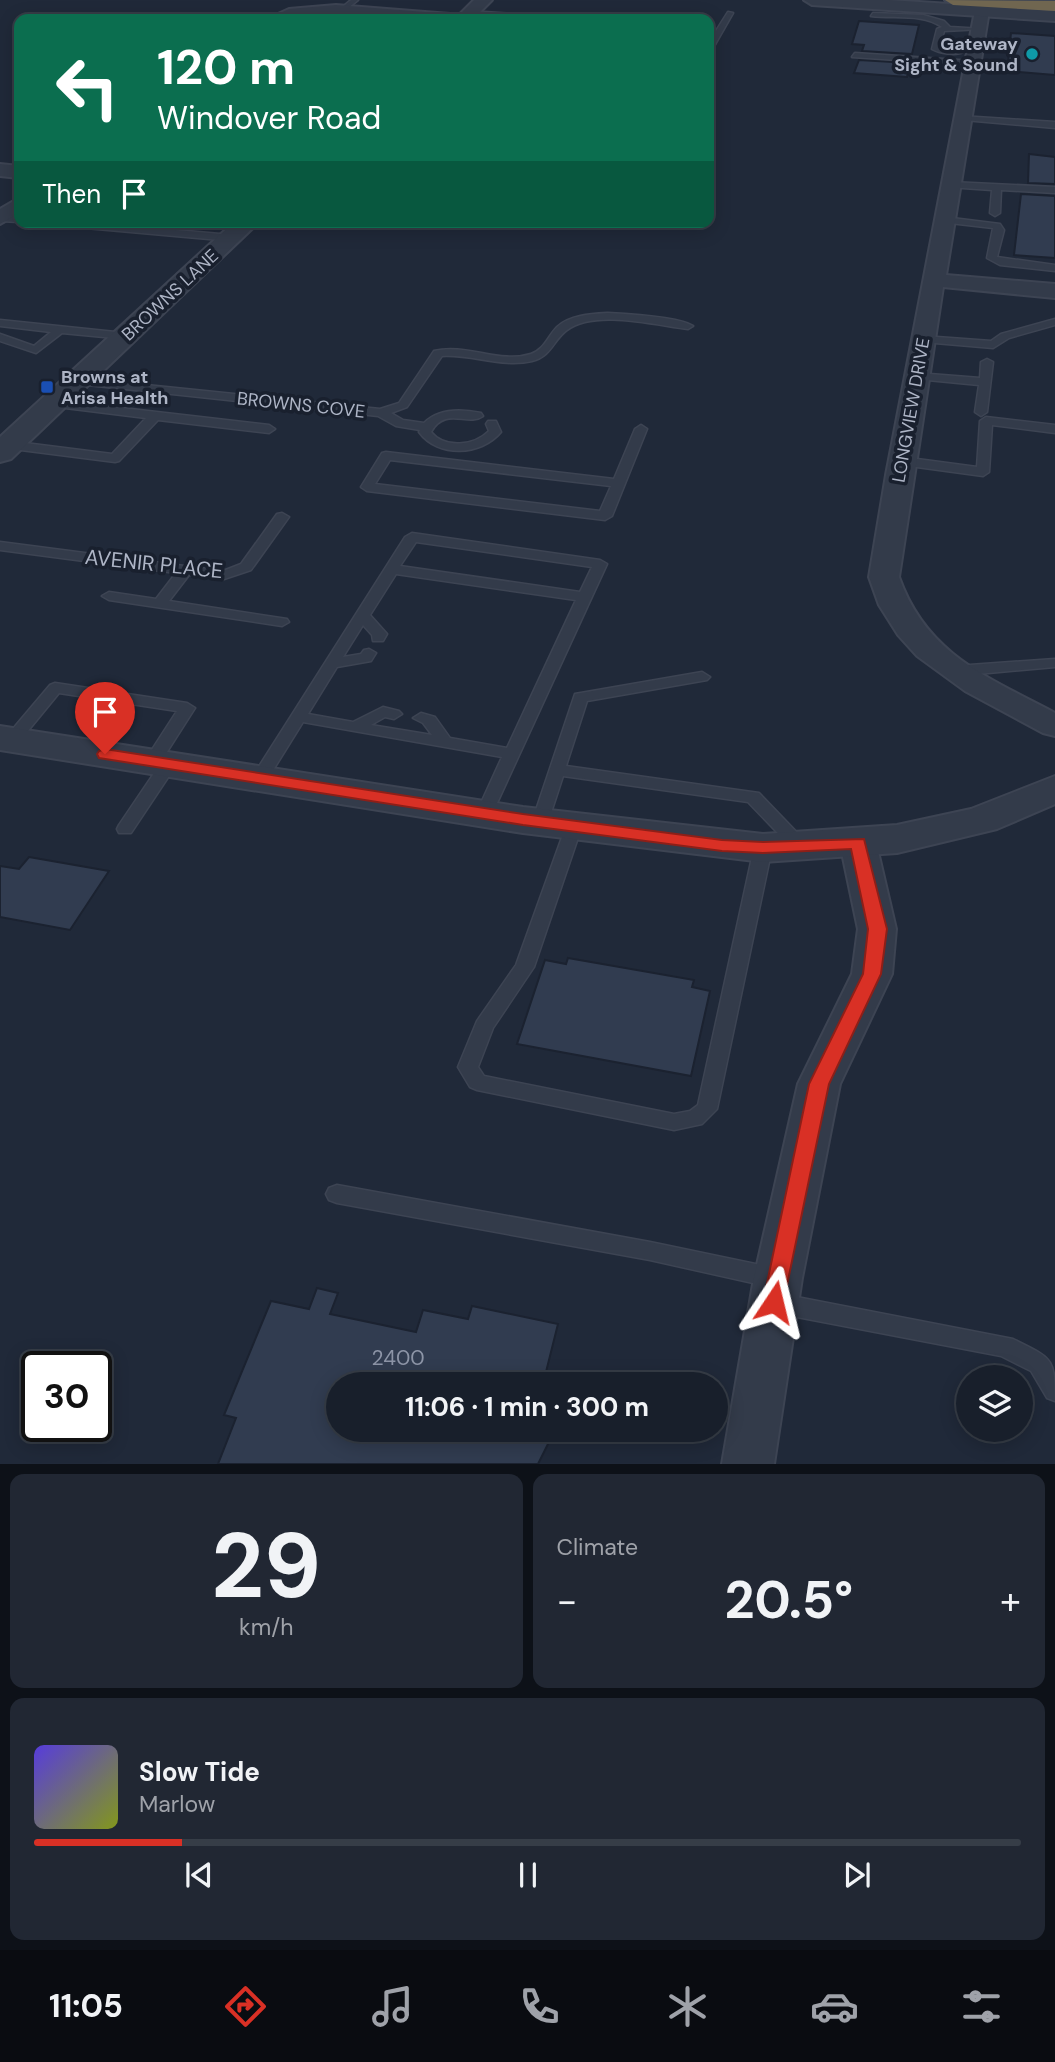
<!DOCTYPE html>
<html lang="en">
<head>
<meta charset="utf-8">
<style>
  :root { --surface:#181f2b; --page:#212733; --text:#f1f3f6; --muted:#9fa2a9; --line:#363d47; --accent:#d93025 }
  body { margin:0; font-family:"DM Sans",sans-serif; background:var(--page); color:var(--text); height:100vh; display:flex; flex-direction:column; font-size:26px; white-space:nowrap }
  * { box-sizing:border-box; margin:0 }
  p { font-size:23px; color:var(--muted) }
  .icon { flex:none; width:38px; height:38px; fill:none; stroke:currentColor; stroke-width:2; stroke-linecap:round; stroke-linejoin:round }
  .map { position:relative; height:1464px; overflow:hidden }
  .sheet { display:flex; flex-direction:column; gap:10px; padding:10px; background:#0d1118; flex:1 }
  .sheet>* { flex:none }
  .guide { position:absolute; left:14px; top:14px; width:700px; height:214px; border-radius:14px; box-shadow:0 4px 18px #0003,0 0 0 2px var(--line); background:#0b6e4f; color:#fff; overflow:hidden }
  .fabs { position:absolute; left:956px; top:1365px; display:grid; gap:14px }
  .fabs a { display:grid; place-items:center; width:77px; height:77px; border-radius:50%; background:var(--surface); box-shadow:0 4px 18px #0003,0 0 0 2px var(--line); font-size:35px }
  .speed { position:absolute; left:21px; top:1351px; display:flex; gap:14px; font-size:35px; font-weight:700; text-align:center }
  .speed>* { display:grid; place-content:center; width:91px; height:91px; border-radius:50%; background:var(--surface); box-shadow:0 4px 18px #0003,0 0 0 2px var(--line); line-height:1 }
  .speed .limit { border:4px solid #111; border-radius:10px; background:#fff; color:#111 }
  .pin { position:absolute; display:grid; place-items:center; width:60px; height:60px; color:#fff; margin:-72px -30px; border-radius:50% 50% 50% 0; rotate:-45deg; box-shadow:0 0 7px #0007 }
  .pin .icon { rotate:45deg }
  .me { position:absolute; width:77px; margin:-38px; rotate:10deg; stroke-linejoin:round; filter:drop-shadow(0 0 5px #0008) }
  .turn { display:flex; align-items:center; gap:24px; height:147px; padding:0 28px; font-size:32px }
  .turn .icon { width:91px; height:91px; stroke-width:2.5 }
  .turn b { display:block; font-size:49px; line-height:60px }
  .then { display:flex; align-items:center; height:66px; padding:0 28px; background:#0003; gap:14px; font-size:26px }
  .big { font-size:52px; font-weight:700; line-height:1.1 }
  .sheet .tile { flex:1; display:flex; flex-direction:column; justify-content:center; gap:10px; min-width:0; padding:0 24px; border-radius:14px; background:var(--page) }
  .sheet .dial { align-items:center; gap:0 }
  .dial b { font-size:91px; line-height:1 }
  .song { display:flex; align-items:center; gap:21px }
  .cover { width:84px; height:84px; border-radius:10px; background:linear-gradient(135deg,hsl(250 70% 55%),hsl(70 70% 35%)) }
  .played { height:7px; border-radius:4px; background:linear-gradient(90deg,var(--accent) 15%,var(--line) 15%) }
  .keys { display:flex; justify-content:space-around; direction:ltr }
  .heat { display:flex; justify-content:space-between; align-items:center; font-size:38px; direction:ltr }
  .sheet .tiles { flex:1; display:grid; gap:10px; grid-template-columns:1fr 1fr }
  .tile:last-child { grid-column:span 2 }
  .trip { position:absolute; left:326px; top:1372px; width:402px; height:70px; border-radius:35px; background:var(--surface); box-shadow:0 4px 18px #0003,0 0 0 2px var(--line); font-weight:700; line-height:70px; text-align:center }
  .dock { display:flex; height:112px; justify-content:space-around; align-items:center; background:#0a0c11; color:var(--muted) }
  .dock .icon { width:49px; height:49px }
  .dock .selected { color:var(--accent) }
  .dock b { font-size:32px; color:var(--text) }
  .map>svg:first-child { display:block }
</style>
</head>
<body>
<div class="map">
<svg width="1055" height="1464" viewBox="0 0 1055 1464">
  <rect width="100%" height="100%" fill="#202939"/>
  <!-- building -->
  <path fill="#313c50" stroke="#1b2230" stroke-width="2" d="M859 21 919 25 912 54 862 51 864 45 852 44Z
    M1011 33 1055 36V75L1007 71Z
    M859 60 910 63 907 77 854 73Z
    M1029 154 1055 157V184L1028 183Z
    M1021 194 1055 196V258L1014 255Z
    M29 857 109 871 70 930 0 917V866L19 869Z
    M568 958 694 980 692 987 710 991 691 1076 517 1044 545 960 566 964Z
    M317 1288 338 1293 330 1314 416 1332 423 1310 468 1319 472 1306 558 1324 543 1384H338V1430H555L538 1464H218L236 1418 224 1415 271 1301 309 1309Z"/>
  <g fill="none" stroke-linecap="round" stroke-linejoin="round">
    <defs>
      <path id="service" d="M351 0H358L343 12H339V10Z
        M470 11 512 14 516 16 513 19 468 14Z
        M728 12 733 13 713 48 709 50V42Z
        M873 13 923 15 944 21 950 27 983 29 944 31 940 47 963 52C956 56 939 53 932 49L937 29 942 27C922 13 894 19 871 16Z
        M855 53 973 61 977 63 973 65 852 57Z
        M961 116 1055 122V128L964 120H961Z
        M951 182 1055 187V193L1001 190 1000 213 995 216 990 213 992 190 948 187 946 185Z
        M0 215 19 216V222L0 221Z
        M944 217 1000 224 1004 230 997 257 1055 265V271L1000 265 987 258 993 228 941 222 939 220Z
        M47 222H87L231 235 236 238 231 241 52 225Z
        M608 313C627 314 680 317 693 326L688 329C655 325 595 309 567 330 553 340 552 356 532 361 503 368 472 354 442 356L407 407 391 413 403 420 424 423C439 408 462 409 481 413L483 416C468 427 445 406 431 432 445 449 474 446 489 431L486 424 488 421H496L501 432C481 456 438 458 419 432L420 430 396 426 378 416 78 384 72 381 78 378 380 409 399 403 434 351C466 343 500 364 531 354 544 350 548 336 557 327 570 315 591 314 608 313Z
        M1055 319V325L1009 338 993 348 923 342 918 339 923 336 991 341 1001 334Z
        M0 320 125 333 130 336 125 339 62 333 36 353 0 341V334L34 346 51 332 0 326Z
        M987 359 993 362 987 412 981 416 975 412 979 385 917 379 911 376 917 373 980 378 981 362Z
        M53 400 269 425 275 429 269 433 158 420 119 461 115 462 5 448V442L9 441 112 454 146 418 49 406V402Z
        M986 417 1055 425V433L992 425 989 472 983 476 902 465 896 461 902 457 977 467 980 421Z
        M641 425 647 429 612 516 605 520 367 491 361 487 382 453 386 452 614 479 635 429ZM390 460 611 486 600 511 375 484Z
        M282 513 289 517 251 570 224 579 189 575 169 601 287 619 289 622 282 626 109 600 102 596 109 592 156 599 176 573 0 550V542L223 571 241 564 277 514Z
        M412 533 600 560 607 564 492 814 484 819 476 814 502 757 303 722 265 783H253L251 779 405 537ZM416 542 592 567 580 592 400 566ZM396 574 576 600 507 748 450 738 435 717 421 713 413 718 423 723 432 735 371 725 385 717 394 719 402 714 399 711 383 707 353 722 308 714 337 667 371 661 376 653 369 649 364 650 361 654 343 657 363 625 372 635 373 641H383L387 634 370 615Z
        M1055 659V667L956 676 948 671 956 666Z
        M702 672 710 677 707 680 587 701 566 766 759 793 807 843 810 847 807 851H795L748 802 563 776 548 822 546 826H534L532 822 575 694Z
        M55 683 187 703 195 708 158 766 152 767 144 762 177 711 59 693 18 743H6L4 740 6 737 50 685Z
        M169 759 177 764 131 833H119L117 829 119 825 163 760Z
        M574 821 582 826 534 967 493 1028 478 1067 484 1076 674 1114 690 1111 698 1105 754 848 763 842 772 848 717 1109 702 1124 674 1130 477 1090 470 1087 458 1067 477 1021 516 965 566 826Z
        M337 1185 650 1242 775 1268 783 1271 786 1278 783 1285 775 1288 650 1260 337 1203 329 1200 326 1194 329 1188Z
        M776 1293 1013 1339C1052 1359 1055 1356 1055 1401L1047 1398 1031 1371 1001 1356 776 1313 768 1310 765 1303 768 1296Z"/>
      <path id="minor" d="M336 5 463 15 470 19H418L336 14 267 19 289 9Z
        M982 7 989 11 946 275 1055 284V298L943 287 899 577C926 654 987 677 1055 713V736L1043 733 965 691 917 656 898 635 879 605 869 577 886 475 975 11Z
        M0 164 19 166V178L0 176Z
        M19 198V213L0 224V209Z
        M858 831 871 835 876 843 896 929 892 974 840 1084 802 1278 774 1464H722L754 1278 798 1084 852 974 858 929 840 843 845 835Z"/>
      <path id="tertiary" d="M474 0H492L473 19H455Z
        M804 0H889L1055 11V21L812 5Z
        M234 222H259L11 459 0 462V437Z
        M0 726 523 807 763 834 897 825 971 809 1055 776V804L997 829 897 853 763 862 523 833 0 750Z"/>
      <path id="motorway" d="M945 0 1055 1V11L953 5Z"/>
    </defs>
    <!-- service casing -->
    <use href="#service" stroke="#3d4453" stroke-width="3"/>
    <!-- minor casing -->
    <use href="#minor" stroke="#3d4453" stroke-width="4"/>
    <!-- tertiary casing -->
    <use href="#tertiary" stroke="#3d4453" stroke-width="4"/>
    <!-- motorway casing -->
    <use href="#motorway" stroke="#3e4554" stroke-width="4"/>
    <!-- service -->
    <use href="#service" fill="#333b4a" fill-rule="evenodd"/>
    <!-- minor -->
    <use href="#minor" fill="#333b4a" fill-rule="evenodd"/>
    <!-- tertiary -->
    <use href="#tertiary" fill="#333b4a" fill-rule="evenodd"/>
    <!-- motorway -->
    <use href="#motorway" fill="#706650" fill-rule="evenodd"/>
  </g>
  <!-- route -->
  <path fill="#d93025" stroke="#8d1f18" stroke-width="2" d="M105 749 523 814 722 840 763 842 864 839 887 929 881 974 829 1084 782 1309 774 1312 766 1309 763 1302 809 1084 863 974 868 929 851 849 763 853 722 851 523 825 99 758 97 754 99 751Z"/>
  <!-- markers -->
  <circle fill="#0f9aa8" stroke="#19202e" stroke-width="2.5" cx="1032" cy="54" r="7"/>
  <rect fill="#1a4fb4" stroke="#19202e" stroke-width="2.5" x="40" y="380" width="14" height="14" rx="3.5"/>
  <g text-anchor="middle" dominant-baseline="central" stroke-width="7" stroke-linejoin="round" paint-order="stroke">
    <!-- far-poi labels -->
    <g font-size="18" font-weight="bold" fill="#aeb5c6" stroke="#19202e" text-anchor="end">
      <text x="1018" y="44">Gateway<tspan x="1018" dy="21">Sight &amp; Sound</tspan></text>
      <text x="61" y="377" text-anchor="start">Browns at<tspan x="61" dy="21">Arisa Health</tspan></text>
    </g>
    <!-- far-street labels -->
    <g font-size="18" fill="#aeb5c6" stroke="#19202e">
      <text transform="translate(170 295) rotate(-43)">BROWNS LANE</text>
      <text transform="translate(301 405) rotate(6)">BROWNS COVE</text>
      <text transform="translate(911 410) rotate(-80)">LONGVIEW DRIVE</text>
    </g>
    <!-- street labels -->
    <g font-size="21" fill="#aeb5c6" stroke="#19202e">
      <text transform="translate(154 564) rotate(6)">AVENIR PLACE</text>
    </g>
    <!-- near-number labels -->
    <g font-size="21" fill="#8d95a7">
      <text x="398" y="1358">2400</text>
    </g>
  </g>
</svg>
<div class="fabs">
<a><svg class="icon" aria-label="layers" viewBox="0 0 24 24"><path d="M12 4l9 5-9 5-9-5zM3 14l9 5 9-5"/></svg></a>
</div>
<div class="speed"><div class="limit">30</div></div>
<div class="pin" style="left:105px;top:754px;background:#d93025"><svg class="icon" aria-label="arrive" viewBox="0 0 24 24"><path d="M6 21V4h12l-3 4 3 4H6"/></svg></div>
<svg class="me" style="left:774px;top:1302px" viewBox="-20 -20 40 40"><path d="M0-17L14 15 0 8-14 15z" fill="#d93025" stroke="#fff" stroke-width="4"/></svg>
<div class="trip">11:06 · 1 min · 300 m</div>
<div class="guide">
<div class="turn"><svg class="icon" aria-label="left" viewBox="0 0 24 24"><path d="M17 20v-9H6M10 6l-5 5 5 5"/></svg><div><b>120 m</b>Windover Road</div></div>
<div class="then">Then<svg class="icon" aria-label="arrive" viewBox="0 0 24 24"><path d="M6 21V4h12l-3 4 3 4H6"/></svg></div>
</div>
</div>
<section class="sheet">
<div class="tiles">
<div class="tile dial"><b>29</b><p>km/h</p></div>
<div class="tile"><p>Climate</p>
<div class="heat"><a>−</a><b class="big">20.5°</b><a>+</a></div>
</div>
<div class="tile">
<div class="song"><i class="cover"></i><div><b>Slow Tide</b><p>Marlow</p></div></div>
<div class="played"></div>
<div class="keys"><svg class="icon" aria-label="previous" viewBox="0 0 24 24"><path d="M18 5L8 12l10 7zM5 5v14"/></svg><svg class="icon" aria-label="pause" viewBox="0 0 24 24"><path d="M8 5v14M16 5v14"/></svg><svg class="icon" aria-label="next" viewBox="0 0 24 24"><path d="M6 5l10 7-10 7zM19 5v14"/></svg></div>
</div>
</div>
</section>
<nav class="dock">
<b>11:05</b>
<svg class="icon selected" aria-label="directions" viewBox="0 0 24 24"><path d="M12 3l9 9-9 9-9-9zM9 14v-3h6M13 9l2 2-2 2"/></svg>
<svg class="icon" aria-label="music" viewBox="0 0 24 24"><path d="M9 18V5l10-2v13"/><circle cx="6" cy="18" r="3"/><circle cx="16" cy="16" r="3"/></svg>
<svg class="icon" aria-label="phone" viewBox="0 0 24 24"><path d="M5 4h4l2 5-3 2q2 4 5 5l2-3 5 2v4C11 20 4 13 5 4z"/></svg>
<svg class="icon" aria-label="climate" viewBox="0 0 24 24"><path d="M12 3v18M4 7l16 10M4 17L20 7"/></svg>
<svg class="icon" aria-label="car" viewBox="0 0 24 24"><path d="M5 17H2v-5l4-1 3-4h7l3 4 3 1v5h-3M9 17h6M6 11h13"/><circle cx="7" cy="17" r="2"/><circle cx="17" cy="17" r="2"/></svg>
<svg class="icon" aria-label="filters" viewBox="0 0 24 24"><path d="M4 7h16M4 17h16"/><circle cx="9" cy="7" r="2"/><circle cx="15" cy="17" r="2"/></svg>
</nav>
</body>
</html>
